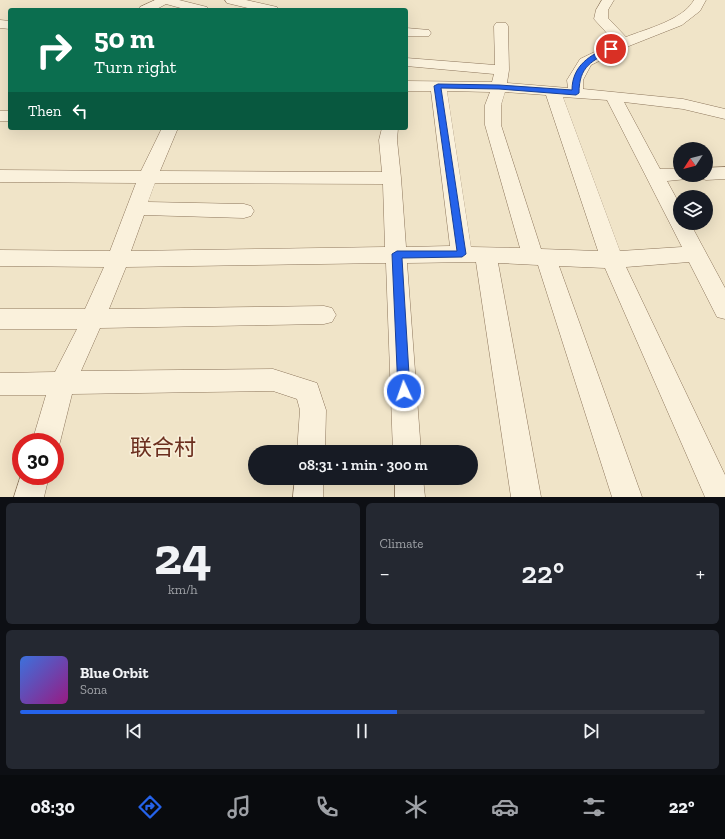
<!DOCTYPE html>
<html lang="en">
<head>
<meta charset="utf-8">
<style>
  :root { --surface:#171b24; --page:#242831; --text:#f1f3f6; --muted:#9ea1a6; --line:#363941; --accent:#2563eb }
  body { margin:0; font-family:"Zilla Slab","Noto Sans SC",serif; background:var(--page); color:var(--text); height:100vh; display:flex; flex-direction:column; font-size:15px; white-space:nowrap }
  * { box-sizing:border-box; margin:0 }
  p { font-size:13px; color:var(--muted) }
  .icon { flex:none; width:22px; height:22px; fill:none; stroke:currentColor; stroke-width:2; stroke-linecap:round; stroke-linejoin:round }
  .map { position:relative; height:497px; overflow:hidden }
  .panel { display:flex; flex-direction:column; gap:6px; padding:6px; background:#0d0f14; flex:1 }
  .panel>* { flex:none }
  .hud { position:absolute; left:8px; top:8px; width:400px; height:122px; border-radius:4px; box-shadow:0 4px 16px #0002; background:#0b6e4f; color:#fff; overflow:hidden }
  .needle { width:26px; rotate:234deg }
  .buttons { position:absolute; left:673px; top:142px; display:grid; gap:8px }
  .buttons a { display:grid; place-items:center; width:40px; height:40px; border-radius:50%; background:var(--surface); box-shadow:0 4px 16px #0002; font-size:20px }
  .speed { position:absolute; left:12px; top:433px; display:flex; gap:8px; font-size:20px; font-weight:700; text-align:center }
  .speed>* { display:grid; place-content:center; width:52px; height:52px; border-radius:50%; background:var(--surface); box-shadow:0 4px 16px #0002; line-height:1 }
  .speed .limit { border:6px solid #d22; background:#fff; color:#111 }
  .pin { position:absolute; display:grid; place-items:center; width:34px; height:34px; color:#fff; margin:-17px; border:2px solid #fff; border-radius:50%; box-shadow:0 1px 4px #0007 }
  .me { position:absolute; width:44px; margin:-22px; rotate:357deg; stroke-linejoin:round; filter:drop-shadow(0 0 3px #0008) }
  .turn { display:flex; align-items:center; gap:14px; height:84px; padding:0 20px; font-size:18px }
  .turn .icon { width:52px; height:52px; stroke-width:2.5 }
  .turn b { display:block; font-size:28px; line-height:34px }
  .then { display:flex; align-items:center; height:38px; padding:0 20px; background:#0003; gap:8px; font-size:15px }
  .big { font-size:30px; font-weight:600; line-height:1.1 }
  .panel .widget { flex:1; display:flex; flex-direction:column; justify-content:center; gap:6px; min-width:0; padding:0 14px; border-radius:6px; background:var(--page) }
  .panel .dial { align-items:center; gap:0 }
  .dial b { font-size:52px; line-height:1 }
  .song { display:flex; align-items:center; gap:12px }
  .cover { width:48px; height:48px; border-radius:6px; background:linear-gradient(135deg,hsl(220 70% 55%),hsl(310 70% 35%)) }
  .played { height:4px; border-radius:2px; background:linear-gradient(90deg,var(--accent) 55%,var(--line) 55%) }
  .keys { display:flex; justify-content:space-around; direction:ltr }
  .heat { display:flex; justify-content:space-between; align-items:center; font-size:22px; direction:ltr }
  .panel .tiles { flex:1; display:grid; gap:6px; grid-template-columns:1fr 1fr }
  .widget:last-child { grid-column:span 2 }
  .trip { position:absolute; left:248px; top:445px; width:230px; height:40px; border-radius:20px; background:var(--surface); box-shadow:0 4px 16px #0002; font-weight:600; line-height:40px; text-align:center }
  .dock { display:flex; height:64px; justify-content:space-around; align-items:center; background:#090b0e; color:var(--muted) }
  .dock .icon { width:28px; height:28px }
  .dock .active { color:var(--accent) }
  .dock b { font-size:18px; color:var(--text) }
  .map>svg:first-child { display:block }
</style>
</head>
<body>
<div class="map">
<svg width="725" height="497" viewBox="0 0 725 497">
  <rect width="100%" height="100%" fill="#f0e4c8"/>
  <g fill="none" stroke-linecap="round" stroke-linejoin="round">
    <defs>
      <path id="minor" d="M155 0H179L207 7 208 10H188L166 4 155 10H139L140 7Z
        M225 0H246L277 7 278 10H256L227 3Z
        M602 0H614L608 10V18L626 37C646 29 683 20 694 0H706L700 11 682 25 629 46 591 65 583 80V89L683 99 725 109V119L683 109 624 102 660 169H680V175H689L687 179 667 181 680 205V223H690L725 288V319L717 317 689 262 626 267 725 475V497H705L605 268 559 266 642 497H612L538 265 498 263 541 497H511L476 262 407 263 421 452H393L386 263 126 267 109 309 324 306 332 308 336 315 332 322 324 324 100 328 81 371 273 369 317 383 326 410 325 452H297L300 410 297 399 273 391 72 394 60 442 56 451 55 442H32L46 395H0V373L55 372 77 329H0V309H85L104 267 0 266V250L110 251 136 183 0 182V170L141 171 162 128H178L160 171 382 172 379 140 382 128H398L397 140 401 178 406 247 450 246 431 91H406V81L492 82 494 74 406 66V58L495 65 494 26 496 23H506L508 26 509 70 507 83 568 88 567 80 580 59 615 42 594 19 596 10ZM447 91 490 92 485 105V125L520 248 471 247ZM505 92 546 95 598 251 541 249 501 125V105ZM563 97 607 100 682 247 620 251ZM155 183 383 184 385 247 131 251 144 215 244 218 251 216 254 211 251 206 244 204 148 202Z
        M0 20 10 21V29L0 28Z
        M406 28 429 30 431 33 429 36H406Z
        M0 111H10V121H0Z
        M725 167V179L706 180 699 178 697 175H706V168Z
        M21 475 49 476 44 497H14Z
        M295 478H323V497H293Z
        M395 478H423L425 497H395Z"/>
    </defs>
    <!-- minor casing -->
    <use href="#minor" stroke="#8d765c" stroke-width="1"/>
    <!-- minor -->
    <use href="#minor" fill="#faf1dc" fill-rule="evenodd"/>
  </g>
  <!-- route -->
  <path fill="#2563eb" stroke="#184099" d="M611 47 613 48V50C592 61 579 66 579 93L576 95 499 89 441 88 466 254 462 257 402 258 410 391 408 395 404 396 400 395 398 391 392 254 397 251H457L434 86 438 84 499 85 572 90C572 66 590 54 611 47Z"/>
  <g text-anchor="middle" dominant-baseline="central" stroke-width="3.5" stroke-linejoin="round" paint-order="stroke">
    <!-- near-quarter labels -->
    <g font-size="22" fill="#6b2e1e" stroke="#f7eed8">
      <text x="163" y="447">联合村</text>
    </g>
  </g>
</svg>
<div class="buttons">
<a><svg class="needle" viewBox="-14 -14 28 28"><path d="M0-13l5 13h-10z" fill="#e53935"/><path d="M0 13l5-13h-10z" fill="#9ea1a6"/></svg></a>
<a><svg class="icon" aria-label="layers" viewBox="0 0 24 24"><path d="M12 4l9 5-9 5-9-5zM3 14l9 5 9-5"/></svg></a>
</div>
<div class="speed"><div class="limit">30</div></div>
<div class="pin" style="left:611px;top:49px;background:#d93025"><svg class="icon" aria-label="arrive" viewBox="0 0 24 24"><path d="M6 21V4h12l-3 4 3 4H6"/></svg></div>
<svg class="me" style="left:404px;top:391px" viewBox="-20 -20 40 40"><circle r="17" fill="#2563eb" stroke="#fff" stroke-width="3"/><path d="M0-11L8 9 0 5-8 9z" fill="#fff"/></svg>
<div class="trip">08:31 · 1 min · 300 m</div>
<div class="hud">
<div class="turn"><svg class="icon" aria-label="right" viewBox="0 0 24 24"><path d="M7 20v-9h11M14 6l5 5-5 5"/></svg><div><b>50 m</b>Turn right</div></div>
<div class="then">Then<svg class="icon" aria-label="left" viewBox="0 0 24 24"><path d="M17 20v-9H6M10 6l-5 5 5 5"/></svg></div>
</div>
</div>
<section class="panel">
<div class="tiles">
<div class="widget dial"><b>24</b><p>km/h</p></div>
<div class="widget"><p>Climate</p>
<div class="heat"><a>−</a><b class="big">22°</b><a>+</a></div>
</div>
<div class="widget">
<div class="song"><i class="cover"></i><div><b>Blue Orbit</b><p>Sona</p></div></div>
<div class="played"></div>
<div class="keys"><svg class="icon" aria-label="previous" viewBox="0 0 24 24"><path d="M18 5L8 12l10 7zM5 5v14"/></svg><svg class="icon" aria-label="pause" viewBox="0 0 24 24"><path d="M8 5v14M16 5v14"/></svg><svg class="icon" aria-label="next" viewBox="0 0 24 24"><path d="M6 5l10 7-10 7zM19 5v14"/></svg></div>
</div>
</div>
</section>
<nav class="dock">
<b>08:30</b>
<svg class="icon active" aria-label="directions" viewBox="0 0 24 24"><path d="M12 3l9 9-9 9-9-9zM9 14v-3h6M13 9l2 2-2 2"/></svg>
<svg class="icon" aria-label="music" viewBox="0 0 24 24"><path d="M9 18V5l10-2v13"/><circle cx="6" cy="18" r="3"/><circle cx="16" cy="16" r="3"/></svg>
<svg class="icon" aria-label="phone" viewBox="0 0 24 24"><path d="M5 4h4l2 5-3 2q2 4 5 5l2-3 5 2v4C11 20 4 13 5 4z"/></svg>
<svg class="icon" aria-label="climate" viewBox="0 0 24 24"><path d="M12 3v18M4 7l16 10M4 17L20 7"/></svg>
<svg class="icon" aria-label="car" viewBox="0 0 24 24"><path d="M5 17H2v-5l4-1 3-4h7l3 4 3 1v5h-3M9 17h6M6 11h13"/><circle cx="7" cy="17" r="2"/><circle cx="17" cy="17" r="2"/></svg>
<svg class="icon" aria-label="filters" viewBox="0 0 24 24"><path d="M4 7h16M4 17h16"/><circle cx="9" cy="7" r="2"/><circle cx="15" cy="17" r="2"/></svg>
<b>22°</b>
</nav>
</body>
</html>
